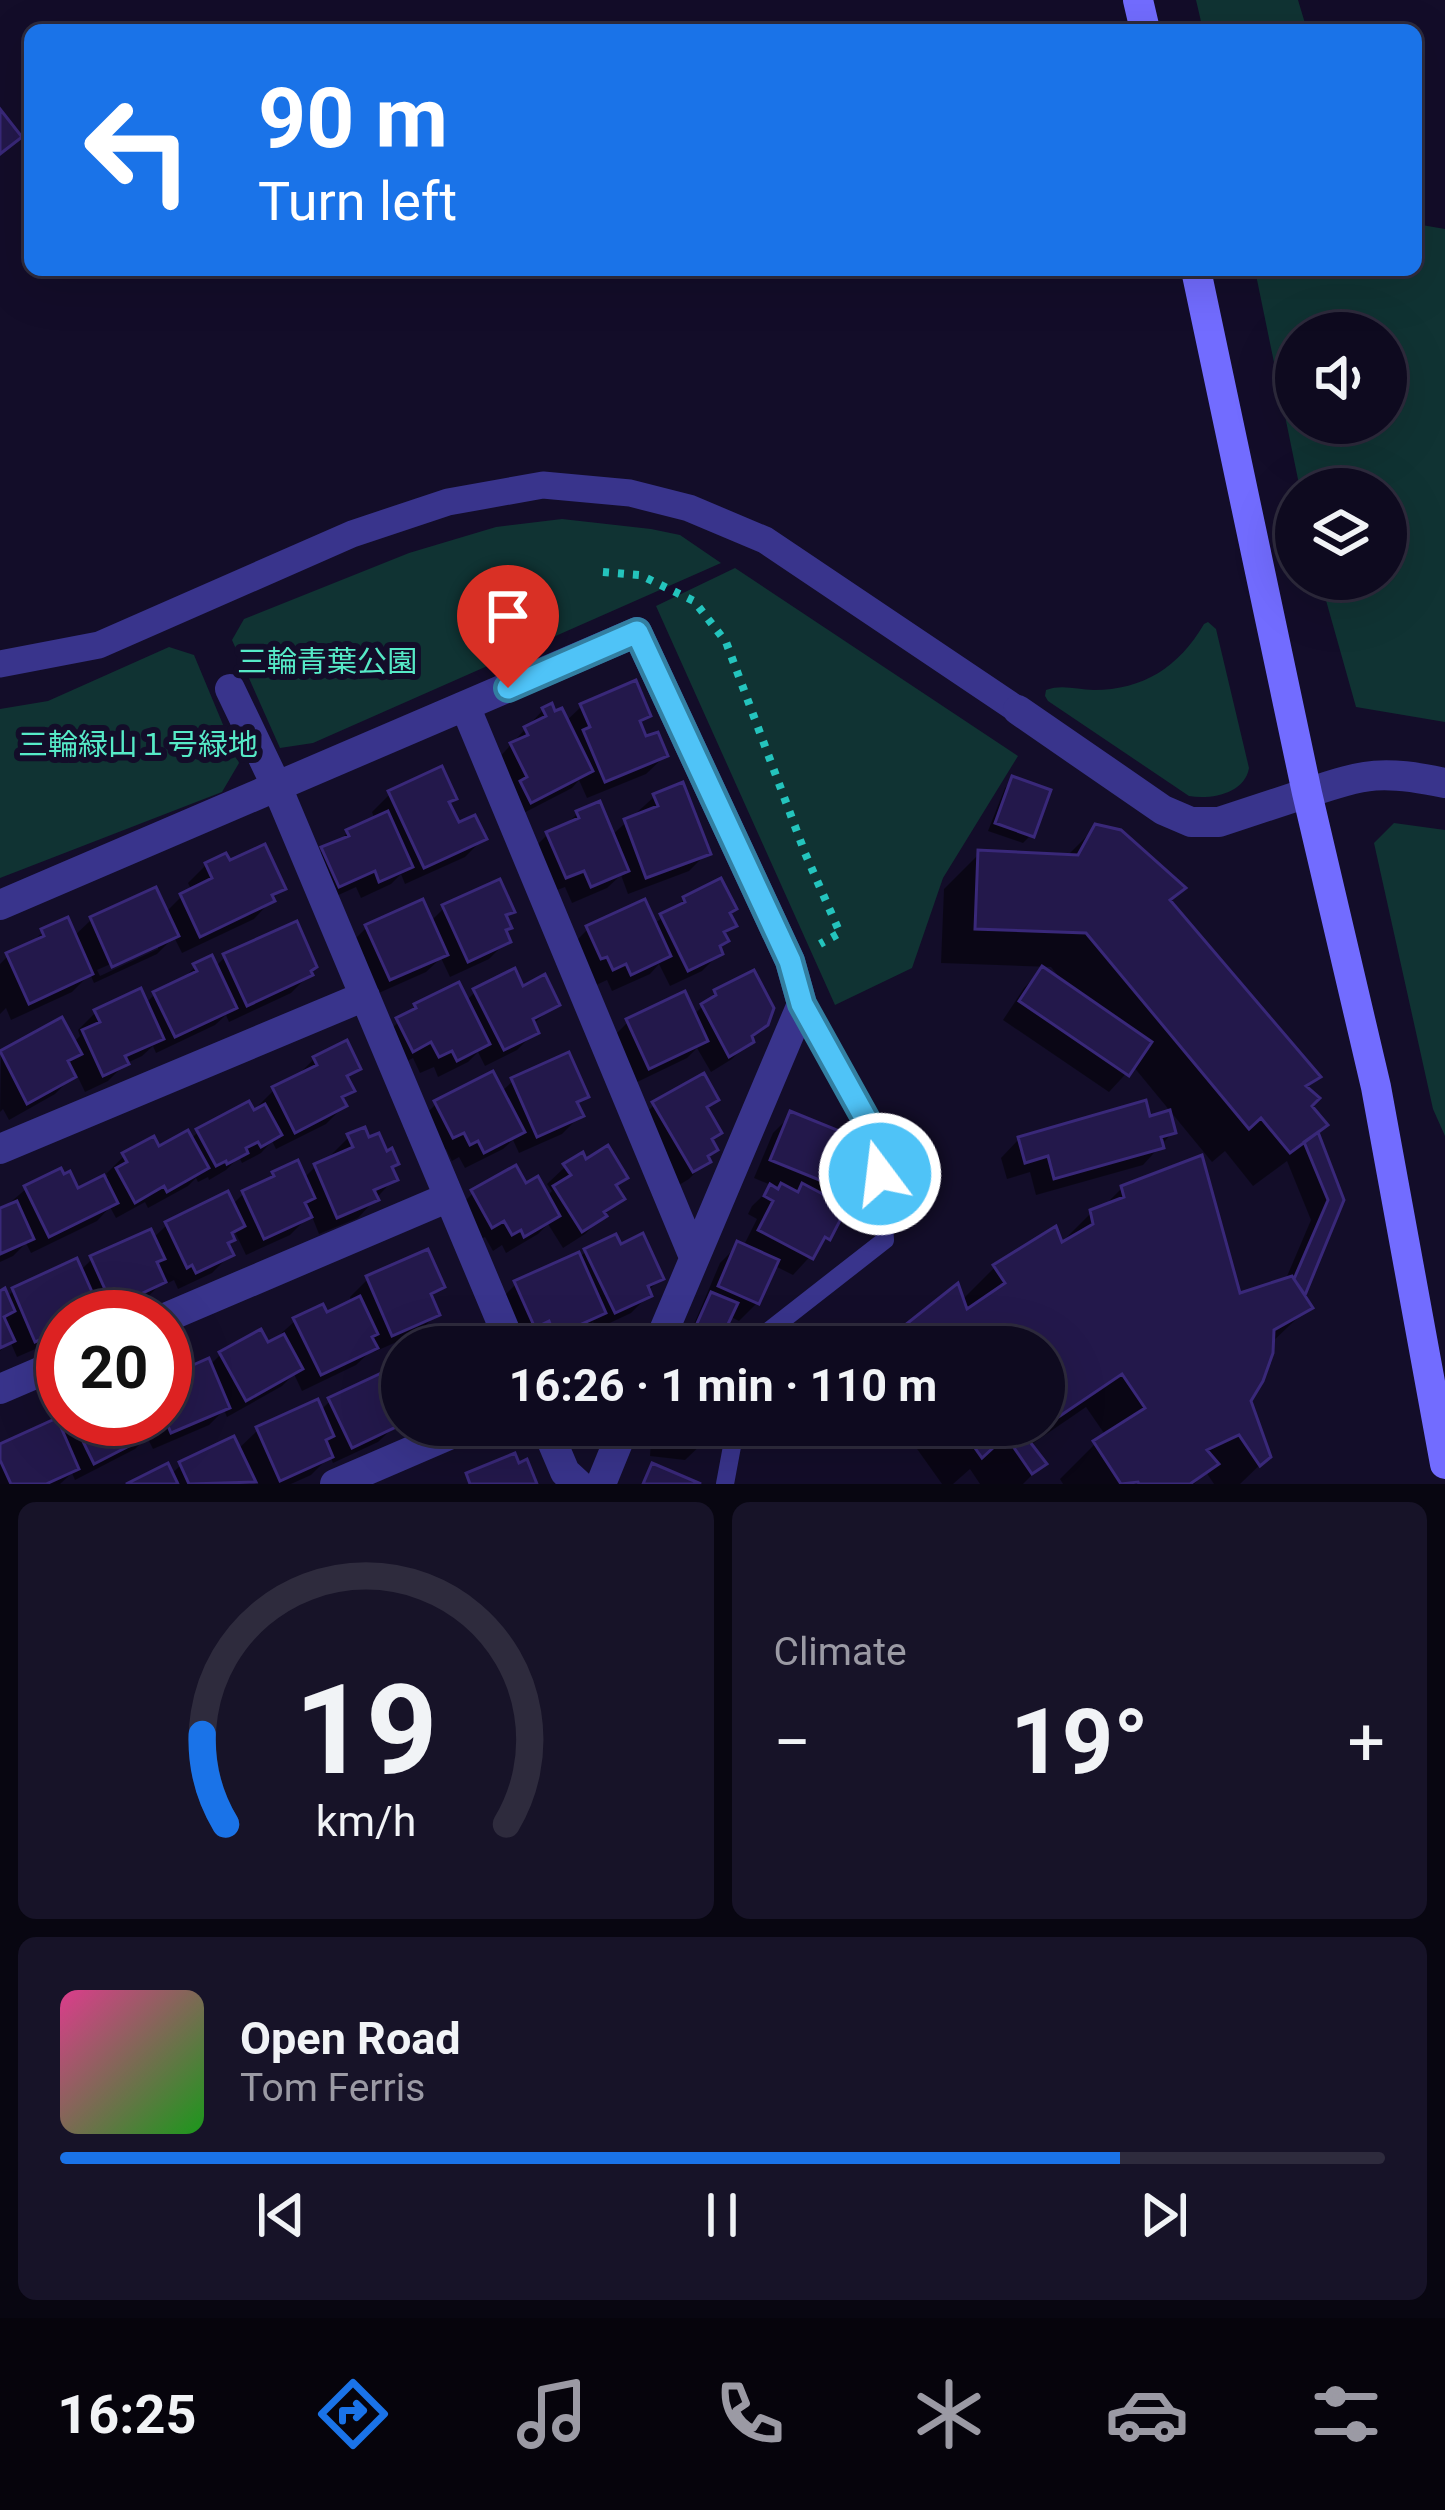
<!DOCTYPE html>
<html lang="en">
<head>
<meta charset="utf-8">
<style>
  :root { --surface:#0e0a1f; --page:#171328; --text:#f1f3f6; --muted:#9b9aa4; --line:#2e2b3d; --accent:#1a73e8 }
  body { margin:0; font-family:Roboto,"Noto Sans JP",sans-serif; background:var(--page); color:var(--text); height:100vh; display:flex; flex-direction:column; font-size:45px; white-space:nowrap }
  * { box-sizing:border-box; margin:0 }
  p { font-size:39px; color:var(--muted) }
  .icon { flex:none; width:66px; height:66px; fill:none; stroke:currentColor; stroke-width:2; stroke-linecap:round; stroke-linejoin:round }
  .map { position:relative; height:1484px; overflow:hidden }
  .drawer { display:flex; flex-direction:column; gap:18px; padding:18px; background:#080611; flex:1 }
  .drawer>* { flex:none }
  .guide { position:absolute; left:24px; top:24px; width:1398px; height:252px; border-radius:18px; box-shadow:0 12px 48px #0002,0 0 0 3px var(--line); background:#1a73e8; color:#fff; overflow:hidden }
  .fabs { position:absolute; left:1275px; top:312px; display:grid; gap:24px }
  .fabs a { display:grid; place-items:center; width:132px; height:132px; border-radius:50%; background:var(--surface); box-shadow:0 12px 48px #0002,0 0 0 3px var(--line); font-size:60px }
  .speed { position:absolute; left:36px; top:1290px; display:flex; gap:24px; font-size:60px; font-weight:700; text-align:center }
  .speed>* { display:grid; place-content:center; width:156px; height:156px; border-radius:50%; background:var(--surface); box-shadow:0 12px 48px #0002,0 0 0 3px var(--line); line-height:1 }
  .speed .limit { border:18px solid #d22; background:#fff; color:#111 }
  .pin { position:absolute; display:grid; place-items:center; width:102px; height:102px; color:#fff; margin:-123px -51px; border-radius:50% 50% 50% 0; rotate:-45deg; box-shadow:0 0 12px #0007 }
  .pin .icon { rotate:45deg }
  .me { position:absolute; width:132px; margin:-66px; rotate:345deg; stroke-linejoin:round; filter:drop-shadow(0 0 9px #0008) }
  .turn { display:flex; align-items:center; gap:42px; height:252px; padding:0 36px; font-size:54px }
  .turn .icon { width:156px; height:156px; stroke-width:2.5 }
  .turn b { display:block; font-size:84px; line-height:102px }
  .big { font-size:90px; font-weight:700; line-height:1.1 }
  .drawer .card { flex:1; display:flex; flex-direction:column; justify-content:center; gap:18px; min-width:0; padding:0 42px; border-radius:18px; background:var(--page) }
  .drawer .dial { align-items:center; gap:0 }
  .dial svg { height:312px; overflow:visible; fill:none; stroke:var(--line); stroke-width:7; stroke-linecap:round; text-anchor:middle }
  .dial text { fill:var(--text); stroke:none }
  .song { display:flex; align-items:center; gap:36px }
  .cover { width:144px; height:144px; border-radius:18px; background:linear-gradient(135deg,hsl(330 70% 55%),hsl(120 70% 35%)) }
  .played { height:12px; border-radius:6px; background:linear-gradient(90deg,var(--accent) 80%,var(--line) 80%) }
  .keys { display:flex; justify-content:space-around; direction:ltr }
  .heat { display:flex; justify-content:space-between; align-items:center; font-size:66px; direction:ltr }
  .drawer .tiles { flex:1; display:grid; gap:18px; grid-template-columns:1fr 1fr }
  .card:last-child { grid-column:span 2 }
  .trip { position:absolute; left:381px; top:1326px; width:684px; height:120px; border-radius:60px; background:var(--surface); box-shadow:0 12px 48px #0002,0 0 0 3px var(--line); font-weight:700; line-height:120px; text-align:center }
  .tab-bar { display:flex; height:192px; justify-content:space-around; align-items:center; background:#06040c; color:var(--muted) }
  .tab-bar .icon { width:84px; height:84px }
  .tab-bar .current { color:var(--accent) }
  .tab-bar b { font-size:54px; color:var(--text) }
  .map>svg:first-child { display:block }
</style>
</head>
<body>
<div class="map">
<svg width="1445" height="1484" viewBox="0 0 1445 1484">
  <rect width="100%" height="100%" fill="#130d29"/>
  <!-- green -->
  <path fill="#103333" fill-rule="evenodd" d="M1196 0H1298L1307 30H1203Z
    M1416 224 1445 229V722L1356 707 1320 579H1386V489H1300L1255 270H1416ZM1386 333V423H1296V333Z
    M562 519 651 529 680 535 721 563 313 743 280 748 232 640 244 619 409 553 496 527Z
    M735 568 1018 756 943 878 912 968 835 1005 656 606Z
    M1208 622 1216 629 1249 768C1245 793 1212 800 1189 796L1048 701 1045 696 1046 690C1063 684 1077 690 1094 690 1143 690 1179 667 1204 624Z
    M169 647 194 655 239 763 222 792 0 878V709L48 701Z
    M1394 823 1445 830V1136L1433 1109 1374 843Z"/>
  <!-- shadow -->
  <path fill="#0007" fill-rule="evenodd" d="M582 706 647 715 638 724 644 740 665 756 646 774 587 798 579 780 572 788 512 819 494 763 543 710 565 722Z
    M1013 779 1031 835 1023 843 988 831 1005 788Z
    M390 794 453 798 447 804 457 826 483 839 465 857 405 884 401 874 391 884 361 898 356 887 321 903 305 868 323 850 336 844 348 832 375 820 372 812Z
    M655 796 707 853 689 871 628 894 621 875 607 888 572 903 565 887 547 894 530 852 548 834 563 828 578 813 611 836Z
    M1096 827 1168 902 1317 1077 1305 1089 1315 1133 1341 1200 1302 1293 1309 1307 1270 1344 1247 1401 1268 1457 1240 1484H1214L1206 1472 1194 1484H1063L1060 1479 1095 1444 1106 1436 1086 1407 1029 1446 1043 1464 1023 1484H980L970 1469 953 1484H942L900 1425H1044V1347H885L897 1335 961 1301 995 1267 1060 1244 1092 1212 1102 1208 1122 1188 1238 1297 1285 1281 1311 1220 1287 1161 1253 1186 1225 1151 1212 1162 1133 1066 1109 1092 1003 1020 1024 988 1042 970 1063 982 1051 967 941 963 944 889 979 854 1066 857Z
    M228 864 282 889 254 919 182 953 174 937 157 954 94 983 90 974 72 992 11 1020 6 1008 0 1014V964L8 956 27 947 43 932 73 937 91 920 165 913 182 896 192 891 188 883 206 865ZM158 943V949L100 976 97 970Z
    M685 899 728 914 733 925 723 936 718 948 720 953 702 971 670 986 659 964 650 974 612 991 607 980 594 986 570 947 588 929 653 925Z
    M444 908 511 911 504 918 503 932 507 941 489 959 450 977 441 958 426 972 372 996 349 945 367 927 430 922Z
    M225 957 308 972 309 975 291 993 229 1022 226 1015 215 1025 156 1053 153 1046 142 1056 125 1064 108 1081 85 1092 76 1073 55 1094 9 1120 3 1109 0 1112 1 1054 61 1021 73 1043 80 1036 78 1030 96 1012 145 1004 155 994 179 983 195 967H215Z
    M522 990 556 1004 532 1025 535 1032 517 1050 485 1066 478 1052 468 1062 438 1077 434 1067 420 1073 413 1058 394 1068 380 1039 416 1006 465 1002 475 992Z
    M716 992 766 1024 732 1059 711 1072 697 1048 687 1058 631 1085 610 1040 628 1022 693 1016Z
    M314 1059 357 1068 346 1080 351 1090 341 1100 344 1106 326 1124 276 1149 272 1141 261 1153 242 1163 239 1157 226 1170 209 1180 208 1177 198 1182 196 1178 188 1186 148 1208 145 1202 116 1218 110 1207 97 1221 31 1253 26 1243 13 1256 0 1262V1211L26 1189 77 1192 108 1176 106 1174 124 1156 158 1150 190 1140 198 1132 252 1112 274 1090 296 1077Z
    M513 1081 586 1096 576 1106 580 1116 562 1134 519 1153 513 1140 503 1149 465 1168 459 1157 452 1161 446 1149 435 1154 418 1122 436 1104 501 1092Z
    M716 1100 705 1110 710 1141 707 1161 689 1179 674 1188 636 1123 654 1105Z
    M791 1115 841 1188 829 1200 827 1238 793 1275 773 1265 757 1303 739 1321 729 1316 719 1338 711 1346 689 1336 720 1263 738 1245 743 1247 757 1219 748 1214 752 1206 773 1186 754 1178 773 1133Z
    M1148 1120 1173 1132 1143 1165 1036 1195 1030 1172 1007 1179 1001 1158 1019 1139Z
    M349 1137 390 1169 394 1179 358 1218 319 1234 311 1214 290 1235 246 1255 235 1232 226 1246 230 1255 212 1273 178 1289 174 1280 168 1283 166 1278 145 1300 107 1317H92L91 1314 88 1317H63V1337L17 1357 10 1341 0 1351V1294L6 1298 14 1290 80 1271 92 1259 152 1239 167 1225 232 1205 244 1193 263 1185 274 1174 303 1179 316 1166 333 1159 331 1155Z
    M585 1163 625 1177 614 1188 621 1199 585 1234 563 1248 548 1224 538 1234 506 1253 502 1245 493 1251 485 1237 473 1243 455 1211 473 1193 525 1187 546 1197 552 1191 547 1184 565 1167Z
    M619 1248 661 1278 647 1292 649 1295 631 1313 597 1329 593 1322 584 1330 547 1347H535L531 1337 517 1344 498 1302 516 1284 579 1258 586 1251Z
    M368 1279 441 1286 430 1298 437 1314 419 1332 374 1352 373 1349 356 1365 302 1391 294 1374 282 1386 227 1417 224 1410 209 1425 153 1449 147 1437 135 1449 75 1480 72 1473 60 1484H0V1447L57 1427 65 1419H165V1374L175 1376 209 1366 221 1354 267 1346 295 1321 326 1316 352 1303 350 1297Z
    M402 1368V1423L401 1420 378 1442 333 1463 330 1456 311 1475 291 1484H256L254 1480 250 1484H132L170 1475 181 1465 237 1450 258 1430 320 1411 330 1401 389 1380Z
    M554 1425H590L587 1428 589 1431 571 1449Z
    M650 1425H706L704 1442 685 1460 650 1456 651 1441H647Z"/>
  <!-- building -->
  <path fill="#23184b" stroke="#392879" stroke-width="3" d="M0 109 22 137 0 154Z
    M636 680 651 716 640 721 646 736 658 732 668 756 605 782 583 730 590 727 580 704Z
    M552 703 555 711 562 708 593 771 531 803 520 781 527 777 510 743 528 735 524 727 546 716 542 708Z
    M442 766 457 799 449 802 459 822 475 815 487 839 424 868 388 791Z
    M1012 776 1051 790 1034 837 995 823Z
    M683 782 711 854 646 878 624 819 658 806 653 794Z
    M600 801 629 871 591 887 584 871 566 878 546 832 579 818 576 811Z
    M388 811 413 867 379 882 375 871 339 887 321 847 349 836 346 830Z
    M1095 824 1121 830 1186 888 1170 900 1321 1077 1306 1086 1320 1098 1312 1106 1328 1125 1290 1153 1261 1118 1249 1129 1086 933 975 929 978 850 1078 855Z
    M265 844 286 889 272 895 275 901 200 937 180 894 212 878 205 863 226 853 230 860Z
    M721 878 737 909 730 913 737 926 724 932 729 941 720 946 723 954 688 971 660 914 685 902 683 897Z
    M500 879 515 912 506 915 512 928 506 930 511 942 468 962 442 905Z
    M156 887 179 936 112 967 90 917Z
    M423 899 448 955 390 980 365 925Z
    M645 899 671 956 631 975 626 964 613 970 607 957 601 959 586 926Z
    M68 917 93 974 29 1004 6 953 44 936 41 929Z
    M297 921 317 967 311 971 313 975 247 1006 223 954Z
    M212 955 237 1008 175 1037 153 992 197 971 193 964Z
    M1042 966 1152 1042 1129 1076 1019 1001Z
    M515 968 523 986 545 974 560 1005 533 1019 539 1033 504 1050 473 989Z
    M754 970 774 1008 768 1025 752 1036 754 1042 729 1057 701 1004 716 995 714 990Z
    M459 982 490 1044 457 1061 452 1051 439 1057 431 1042 413 1052 396 1018 416 1008 414 1004Z
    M141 988 164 1039 125 1056 129 1064 103 1076 82 1030 100 1022 94 1010Z
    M685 991 708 1041 649 1069 626 1019Z
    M62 1017 82 1054 68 1061 76 1077 27 1104 0 1051Z
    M347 1040 361 1069 347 1076 355 1091 342 1097 347 1106 295 1133 272 1087 317 1065 313 1057Z
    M569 1052 589 1097 577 1102 584 1116 537 1137 511 1078Z
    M493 1071 525 1132 484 1153 478 1141 470 1145 464 1133 453 1138 434 1101Z
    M704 1073 719 1100 707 1107 722 1133 712 1139 718 1150 708 1156 711 1162 693 1172 652 1102Z
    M1146 1100 1150 1116 1170 1110 1176 1133 1161 1137 1164 1148 1054 1179 1048 1156 1025 1163 1018 1137Z
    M249 1101 254 1110 265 1104 282 1135 261 1147 258 1142 246 1148 248 1153 227 1164 226 1161 216 1166 196 1129Z
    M790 1111 842 1132 839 1141 861 1150 844 1190 770 1160Z
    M365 1127 369 1137 379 1133 387 1151 392 1148 399 1164 392 1167 398 1180 374 1190 379 1200 337 1218 314 1164 353 1147 347 1134Z
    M188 1130 209 1168 167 1192 164 1186 135 1203 116 1168 127 1162 122 1153 154 1136 159 1146Z
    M1318 1132 1344 1200 1305 1295 1294 1279 1328 1200 1304 1142Z
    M608 1145 628 1178 616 1185 625 1199 604 1212 607 1216 582 1232 553 1186 571 1175 563 1164 583 1152 586 1159Z
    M1202 1155 1240 1293 1292 1276 1313 1308 1274 1330 1273 1353 1263 1381 1251 1401 1271 1457 1260 1466 1239 1435 1207 1450 1219 1464 1190 1484H1139L1138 1482 1121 1484 1093 1441 1145 1408 1122 1374 1054 1420 1046 1410 1044 1411V1347H905L895 1333 958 1283 967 1309 1005 1283 993 1265 1056 1226 1062 1242 1093 1224 1090 1210 1124 1197 1121 1186Z
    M298 1160 315 1198 305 1203 312 1217 264 1239 242 1191 274 1176 272 1172Z
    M516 1165 526 1183 538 1176 560 1216 524 1237 521 1230 512 1235 504 1221 492 1228 471 1190Z
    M61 1168 64 1174 70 1171 78 1188 104 1175 118 1203 49 1237 24 1186Z
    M781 1183 798 1192 802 1183 847 1207 830 1240 825 1237 813 1259 758 1230 773 1201 764 1196 770 1184 778 1189Z
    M228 1191 245 1226 232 1233 235 1240 228 1243 234 1255 196 1273 192 1265 187 1268 165 1222Z
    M17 1201 34 1239 0 1254V1208Z
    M151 1229 165 1259 157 1262 166 1282 113 1307 90 1256Z
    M643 1233 664 1279 648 1286 652 1296 615 1313 584 1249 616 1234 621 1244Z
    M737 1241 779 1260 759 1304 718 1286Z
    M428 1249 445 1287 431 1294 440 1315 392 1336 366 1276Z
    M579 1252 606 1313 555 1336 549 1321 535 1328 514 1281Z
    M77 1258 93 1294 85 1298 93 1316 63 1317V1329L35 1342 12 1288Z
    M5 1288 15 1311 4 1317 15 1341 0 1348V1291Z
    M711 1292 738 1303 721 1339 695 1328Z
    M360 1296 378 1334 372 1337 378 1348 321 1375 293 1318 323 1304 327 1312Z
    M261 1329 268 1342 284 1334 303 1369 246 1401 219 1352Z
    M209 1358 230 1408 171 1433 165 1419V1371L175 1367 177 1372Z
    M388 1370 402 1400V1407L393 1411 400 1425 352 1448 328 1398Z
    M318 1399 334 1436 326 1440 333 1457 280 1481 256 1427Z
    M57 1418 79 1469 46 1484H11L0 1460V1444Z
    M72 1419H150L156 1432 94 1464Z
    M667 1425H709L706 1444 666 1439Z
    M959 1425H1025L1020 1429 1047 1464 1032 1474 1006 1436 982 1458Z
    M234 1436 256 1482 189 1484 179 1462Z
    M515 1453 519 1463 527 1459 537 1484H470L466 1473Z
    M168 1463 178 1484H126Z
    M652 1463 701 1484H643Z"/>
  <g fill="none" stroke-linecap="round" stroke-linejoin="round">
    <!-- path -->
    <path stroke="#24c4bd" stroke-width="8" stroke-dasharray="6 9" stroke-linecap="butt" d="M603 572 640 575 694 601 726 642 805 853 840 933 820 944"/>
    <!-- service -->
    <path stroke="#39348c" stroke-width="18" d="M748 1347 885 1240 878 1141 802 1004
      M725 1484 736 1425"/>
    <!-- pedestrian -->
    <path stroke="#39348c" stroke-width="27" d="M0 664 99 645 352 534 448 502 543 485 630 493 689 508 765 540 1018 710"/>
    <!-- minor -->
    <path stroke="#39348c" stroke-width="30" d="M230 689 277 787 512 1347
      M465 706 694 1257
      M1018 710 1163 810 1191 822H1219L1307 793
      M0 905 637 632 790 961 802 1004 657 1347
      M0 1149 365 996
      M165 1318 449 1197
      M0 1389 63 1362
      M545 1425 565 1472 578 1484
      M335 1484 472 1425
      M601 1484 625 1425"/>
    <!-- tertiary -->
    <path stroke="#39348c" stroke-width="30" d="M1307 793C1367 773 1382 770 1445 783"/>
    <!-- secondary -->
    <path stroke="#726cff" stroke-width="30" d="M1138 0 1145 30
      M1196 270 1307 793 1376 1087 1445 1464"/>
  </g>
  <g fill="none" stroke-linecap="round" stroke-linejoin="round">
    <defs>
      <path id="route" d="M508 688 637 632 790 961 802 1004 878 1141 880 1174"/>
    </defs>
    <!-- route casing -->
    <use href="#route" stroke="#337fa1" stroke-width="30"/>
    <!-- route -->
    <use href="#route" stroke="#4fc3f7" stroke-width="21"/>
  </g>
  <g text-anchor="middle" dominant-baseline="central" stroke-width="12" stroke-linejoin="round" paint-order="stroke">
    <!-- park labels -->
    <g font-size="30" fill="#56eac7" stroke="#130d29">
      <text x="327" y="661">三輪青葉公園</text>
      <text x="138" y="744">三輪緑山１号緑地</text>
    </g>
  </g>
</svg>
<div class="fabs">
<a><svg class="icon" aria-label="sound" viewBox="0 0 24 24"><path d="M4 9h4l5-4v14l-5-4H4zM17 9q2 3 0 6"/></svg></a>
<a><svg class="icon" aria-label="layers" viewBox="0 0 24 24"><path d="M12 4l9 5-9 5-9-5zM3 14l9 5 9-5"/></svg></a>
</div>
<div class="speed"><div class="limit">20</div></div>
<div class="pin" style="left:508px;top:688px;background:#d93025"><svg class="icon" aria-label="arrive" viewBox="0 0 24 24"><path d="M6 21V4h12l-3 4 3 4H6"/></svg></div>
<svg class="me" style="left:880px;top:1174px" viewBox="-20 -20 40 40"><circle r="17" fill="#4fc3f7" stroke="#fff" stroke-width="3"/><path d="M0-11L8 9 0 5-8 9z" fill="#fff"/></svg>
<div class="trip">16:26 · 1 min · 110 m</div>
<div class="guide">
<div class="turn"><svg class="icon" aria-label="left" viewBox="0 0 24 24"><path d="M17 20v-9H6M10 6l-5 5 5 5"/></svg><div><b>90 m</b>Turn left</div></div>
</div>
</div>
<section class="drawer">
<div class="tiles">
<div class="card dial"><svg viewBox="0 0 100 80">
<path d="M14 69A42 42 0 1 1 86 69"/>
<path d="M14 69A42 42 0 0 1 8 46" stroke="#1a73e8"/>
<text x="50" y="56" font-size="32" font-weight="700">19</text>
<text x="50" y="72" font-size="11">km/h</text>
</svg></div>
<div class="card"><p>Climate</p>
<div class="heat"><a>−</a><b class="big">19°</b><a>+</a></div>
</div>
<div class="card">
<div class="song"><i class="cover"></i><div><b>Open Road</b><p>Tom Ferris</p></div></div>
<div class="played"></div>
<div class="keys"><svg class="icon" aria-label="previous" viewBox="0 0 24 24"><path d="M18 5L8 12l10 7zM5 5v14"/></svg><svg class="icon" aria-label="pause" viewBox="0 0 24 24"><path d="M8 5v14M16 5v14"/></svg><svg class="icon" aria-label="next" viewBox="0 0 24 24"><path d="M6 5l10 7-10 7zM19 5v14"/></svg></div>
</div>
</div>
</section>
<nav class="tab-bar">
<b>16:25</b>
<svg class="icon current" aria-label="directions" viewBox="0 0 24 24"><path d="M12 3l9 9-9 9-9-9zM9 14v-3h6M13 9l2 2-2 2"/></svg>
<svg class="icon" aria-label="music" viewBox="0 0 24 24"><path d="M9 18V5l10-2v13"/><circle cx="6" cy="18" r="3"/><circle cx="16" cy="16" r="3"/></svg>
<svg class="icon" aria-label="phone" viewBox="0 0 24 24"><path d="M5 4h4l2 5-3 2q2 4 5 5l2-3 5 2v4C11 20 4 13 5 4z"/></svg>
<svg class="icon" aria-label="climate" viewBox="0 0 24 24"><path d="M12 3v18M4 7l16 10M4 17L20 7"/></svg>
<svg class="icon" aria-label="car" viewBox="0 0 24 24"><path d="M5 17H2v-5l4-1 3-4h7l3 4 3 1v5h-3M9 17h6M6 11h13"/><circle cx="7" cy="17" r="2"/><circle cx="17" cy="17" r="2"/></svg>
<svg class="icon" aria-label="filters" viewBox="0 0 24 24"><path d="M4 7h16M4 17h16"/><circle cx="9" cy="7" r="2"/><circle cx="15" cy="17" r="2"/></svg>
</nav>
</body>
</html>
